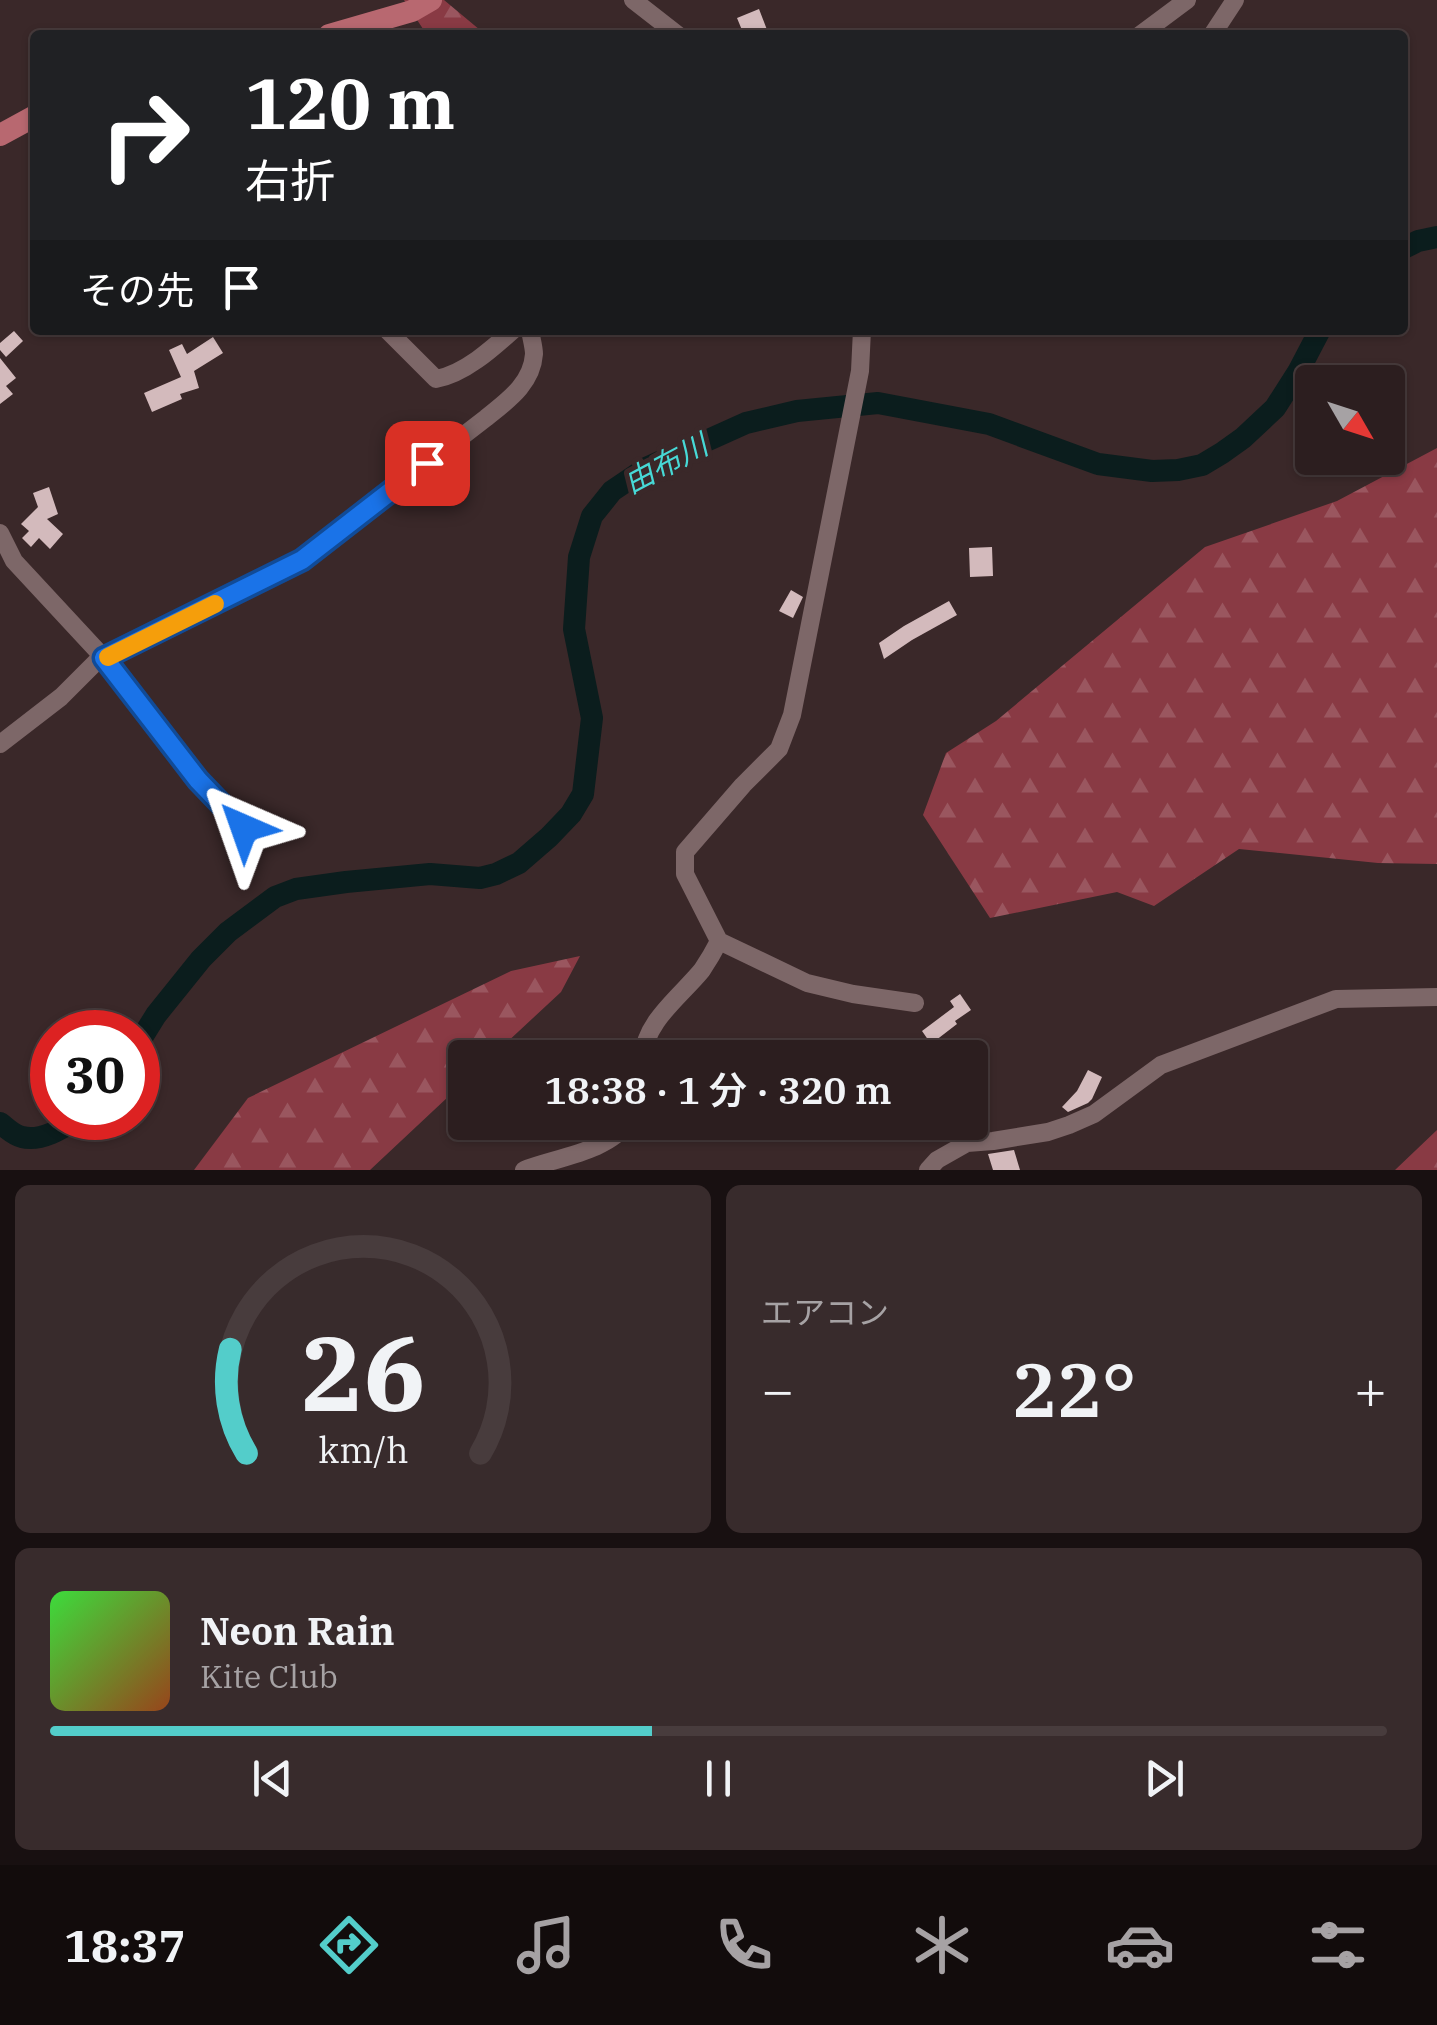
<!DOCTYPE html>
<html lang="ja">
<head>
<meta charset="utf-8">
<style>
  :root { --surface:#2c1e1f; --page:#382b2c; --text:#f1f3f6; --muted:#a6a2a4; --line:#483c3d; --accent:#53cdca }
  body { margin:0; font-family:"IBM Plex Serif","Noto Sans JP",serif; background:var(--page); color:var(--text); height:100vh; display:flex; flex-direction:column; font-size:38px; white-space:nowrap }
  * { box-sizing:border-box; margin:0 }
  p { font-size:32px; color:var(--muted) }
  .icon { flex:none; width:55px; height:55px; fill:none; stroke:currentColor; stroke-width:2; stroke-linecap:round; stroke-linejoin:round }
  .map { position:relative; height:1170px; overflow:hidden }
  .details { display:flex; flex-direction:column; gap:15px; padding:15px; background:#181011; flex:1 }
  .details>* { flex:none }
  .guide { position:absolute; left:30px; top:30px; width:1378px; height:305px; border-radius:10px; box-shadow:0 2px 8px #0004,0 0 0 2px var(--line); background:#202124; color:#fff; overflow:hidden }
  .needle { width:65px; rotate:129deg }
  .tools { position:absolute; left:1295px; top:365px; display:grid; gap:20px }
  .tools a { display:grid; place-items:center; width:110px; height:110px; border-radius:10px; background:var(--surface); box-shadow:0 2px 8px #0004,0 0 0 2px var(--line); font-size:50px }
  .speed { position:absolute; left:30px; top:1010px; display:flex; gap:20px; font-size:50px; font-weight:700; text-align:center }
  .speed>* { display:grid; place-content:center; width:130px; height:130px; border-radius:50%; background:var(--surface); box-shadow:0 2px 8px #0004,0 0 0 2px var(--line); line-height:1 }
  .speed .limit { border:15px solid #d22; background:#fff; color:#111 }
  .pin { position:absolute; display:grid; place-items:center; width:85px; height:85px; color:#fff; margin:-42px; border-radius:20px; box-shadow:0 5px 15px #0006 }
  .me { position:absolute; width:110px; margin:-55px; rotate:317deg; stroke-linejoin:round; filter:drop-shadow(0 0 8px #0008) }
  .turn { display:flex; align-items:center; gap:35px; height:210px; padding:0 50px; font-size:45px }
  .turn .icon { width:130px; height:130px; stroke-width:2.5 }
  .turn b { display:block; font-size:70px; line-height:85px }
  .then { display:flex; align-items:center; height:95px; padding:0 50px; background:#0003; gap:20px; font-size:38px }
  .big { font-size:75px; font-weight:600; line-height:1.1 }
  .details .card { flex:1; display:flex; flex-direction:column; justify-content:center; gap:15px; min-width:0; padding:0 35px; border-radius:15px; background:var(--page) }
  .details .dial { align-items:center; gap:0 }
  .dial svg { height:260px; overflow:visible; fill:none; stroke:var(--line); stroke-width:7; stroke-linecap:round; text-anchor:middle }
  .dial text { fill:var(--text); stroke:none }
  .song { display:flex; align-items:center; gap:30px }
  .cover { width:120px; height:120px; border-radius:15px; background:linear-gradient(135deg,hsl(120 70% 55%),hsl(20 70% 35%)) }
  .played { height:10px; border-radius:5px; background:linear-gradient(90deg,var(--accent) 45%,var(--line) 45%) }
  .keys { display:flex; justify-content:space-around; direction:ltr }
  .heat { display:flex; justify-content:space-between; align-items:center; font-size:55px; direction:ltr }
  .details .tiles { flex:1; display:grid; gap:15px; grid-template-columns:1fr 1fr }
  .card:last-child { grid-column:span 2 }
  .trip { position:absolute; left:448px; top:1040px; width:540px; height:100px; border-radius:10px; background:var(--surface); box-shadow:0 2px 8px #0004,0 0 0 2px var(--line); font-weight:600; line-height:100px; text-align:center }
  .menu { display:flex; height:160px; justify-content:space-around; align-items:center; background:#120c0c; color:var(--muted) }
  .menu .icon { width:70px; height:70px }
  .menu .active { color:var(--accent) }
  .menu b { font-size:45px; color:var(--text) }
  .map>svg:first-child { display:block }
</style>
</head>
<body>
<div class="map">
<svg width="1437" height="1170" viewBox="0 0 1437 1170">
  <defs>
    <pattern id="forest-firs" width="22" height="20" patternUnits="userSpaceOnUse" patternTransform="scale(2.5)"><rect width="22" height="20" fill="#893a44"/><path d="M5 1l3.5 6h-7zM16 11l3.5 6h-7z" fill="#9a565f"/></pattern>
  </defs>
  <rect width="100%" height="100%" fill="#3a2829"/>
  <!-- forest -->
  <path fill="url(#forest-firs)" d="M404 0H444L486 35H427Z
    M1437 448V864L1378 863 1239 849 1154 906 1117 892 990 918 923 815 946 753 996 721 1205 547 1337 501Z
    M580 956 561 992 491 1057 465 1058V1081L370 1170H194L248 1098 511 971Z
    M1437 1130V1170H1395Z"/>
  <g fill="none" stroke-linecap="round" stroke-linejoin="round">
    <!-- river -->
    <path stroke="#0b1d1d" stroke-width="22" d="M1402 249 1418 241 1437 237
      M138 1044 156 1015 201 959 228 932 275 897 296 889 346 882 430 874 480 878 496 874 519 863 549 837 571 814 583 794 592 718 574 629 579 557 592 516 612 491 646 468 746 423 797 411 878 403 989 424 1098 464 1152 471 1178 470 1202 465 1222 453 1243 438 1275 408 1298 372 1320 330
      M0 1123C7 1128 13 1135 22 1137 41 1142 63 1128 79 1118"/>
  </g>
  <!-- building -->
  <path fill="#d3babc" d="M759 9 769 35H744L737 18Z
    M14 331 23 341 6 357 0 350V343Z
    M213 337 223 353 194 371 199 388 180 394 182 399 152 412 144 393 181 377 169 350 182 344 187 354Z
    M0 358 16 378 6 386 13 394 0 404Z
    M49 487 58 514 47 519 63 534 50 549 39 538 31 547 22 538 29 531 21 524 38 507 33 493Z
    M992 547 993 576 970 577 969 548Z
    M791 590 803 597 793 618 779 611Z
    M949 601 957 615 912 640 884 659 879 643 904 626Z
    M960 994 971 1010 955 1021 957 1024 931 1044 922 1031 954 1007 950 1001Z
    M1088 1070 1102 1077 1092 1099 1088 1103 1068 1112 1062 1107 1077 1091Z
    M1014 1150 1020 1170H993L988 1154Z"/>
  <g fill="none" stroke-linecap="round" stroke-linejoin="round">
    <!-- minor -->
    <path stroke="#7d6768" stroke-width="18" d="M633 0 678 35
      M1140 35 1187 0
      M1212 35 1235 0
      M387 330 436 379C464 374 492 349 513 330
      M862 330 860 371 792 715 779 749 743 785 685 852V874L719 941 807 983 853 994 915 1003
      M0 533 14 561 104 658 198 780 244 828
      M104 658 302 560 486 418C507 401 532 384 534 354 534 347 531 337 530 330
      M0 744 61 697 102 656
      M643 1058C644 1022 681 996 702 970 708 961 714 951 719 941
      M524 1170C554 1158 611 1151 627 1122
      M928 1170 937 1160 967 1143 993 1141 1048 1132 1069 1125 1094 1114 1161 1065 1336 999 1437 997"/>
    <!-- major -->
    <path stroke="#b86870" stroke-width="22" d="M329 35 412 11 431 0
      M0 135 35 116"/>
  </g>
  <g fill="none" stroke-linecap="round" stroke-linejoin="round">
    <defs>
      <path id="route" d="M244 828 198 780 104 658 302 560 427 463"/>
    </defs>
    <!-- route casing -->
    <use href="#route" stroke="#114b97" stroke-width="25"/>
    <!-- route -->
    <use href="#route" stroke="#1a73e8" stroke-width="18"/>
    <!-- slow -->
    <path stroke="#f59e0b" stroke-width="18" d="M108 657 215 604"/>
  </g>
  <g text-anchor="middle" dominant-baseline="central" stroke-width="10" stroke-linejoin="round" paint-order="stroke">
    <!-- water labels -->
    <g font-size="30" font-style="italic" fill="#47d9d6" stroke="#3a2829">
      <text transform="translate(665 463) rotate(-28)">由布川</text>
    </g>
  </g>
</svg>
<div class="tools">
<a><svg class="needle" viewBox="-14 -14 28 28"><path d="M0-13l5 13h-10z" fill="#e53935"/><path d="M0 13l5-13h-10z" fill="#a6a2a4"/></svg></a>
</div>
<div class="speed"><div class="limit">30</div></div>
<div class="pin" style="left:427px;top:463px;background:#d93025"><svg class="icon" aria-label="arrive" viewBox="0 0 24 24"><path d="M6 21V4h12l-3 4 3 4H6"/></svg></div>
<svg class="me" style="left:244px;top:828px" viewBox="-20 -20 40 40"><path d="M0-17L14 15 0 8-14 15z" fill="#1a73e8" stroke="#fff" stroke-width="4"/></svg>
<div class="trip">18:38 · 1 分 · 320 m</div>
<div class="guide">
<div class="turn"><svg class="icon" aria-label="right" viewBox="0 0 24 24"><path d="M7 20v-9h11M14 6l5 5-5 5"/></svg><div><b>120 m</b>右折</div></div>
<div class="then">その先<svg class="icon" aria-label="arrive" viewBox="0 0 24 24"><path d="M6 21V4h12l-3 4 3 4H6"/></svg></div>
</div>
</div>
<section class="details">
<div class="tiles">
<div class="card dial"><svg viewBox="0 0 100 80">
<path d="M14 69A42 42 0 1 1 86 69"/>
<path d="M14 69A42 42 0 0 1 9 37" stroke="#53cdca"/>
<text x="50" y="56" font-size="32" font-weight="700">26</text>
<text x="50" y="72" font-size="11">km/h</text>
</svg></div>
<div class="card"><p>エアコン</p>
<div class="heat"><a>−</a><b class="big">22°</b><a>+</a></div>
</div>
<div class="card">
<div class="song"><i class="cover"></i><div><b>Neon Rain</b><p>Kite Club</p></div></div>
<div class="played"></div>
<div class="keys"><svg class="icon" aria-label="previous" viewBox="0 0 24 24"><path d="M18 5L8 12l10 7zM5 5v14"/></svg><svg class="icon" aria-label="pause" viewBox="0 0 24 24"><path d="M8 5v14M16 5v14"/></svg><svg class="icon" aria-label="next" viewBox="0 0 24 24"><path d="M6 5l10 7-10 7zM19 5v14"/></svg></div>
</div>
</div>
</section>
<nav class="menu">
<b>18:37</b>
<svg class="icon active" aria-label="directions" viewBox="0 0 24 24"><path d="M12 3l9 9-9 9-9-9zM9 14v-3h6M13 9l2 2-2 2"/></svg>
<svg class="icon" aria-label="music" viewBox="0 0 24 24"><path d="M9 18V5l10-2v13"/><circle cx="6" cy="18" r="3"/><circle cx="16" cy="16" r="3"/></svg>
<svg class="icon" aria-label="phone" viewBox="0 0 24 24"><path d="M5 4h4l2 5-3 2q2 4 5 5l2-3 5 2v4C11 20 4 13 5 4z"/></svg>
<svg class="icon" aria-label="climate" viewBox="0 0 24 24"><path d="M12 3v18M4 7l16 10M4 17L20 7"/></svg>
<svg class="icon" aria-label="car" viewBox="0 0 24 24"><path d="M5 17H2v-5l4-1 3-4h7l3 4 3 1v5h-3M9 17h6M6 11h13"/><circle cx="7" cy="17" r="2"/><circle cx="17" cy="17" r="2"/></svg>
<svg class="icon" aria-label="filters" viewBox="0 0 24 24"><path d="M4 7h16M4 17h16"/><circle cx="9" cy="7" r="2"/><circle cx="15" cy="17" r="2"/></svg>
</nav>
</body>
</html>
